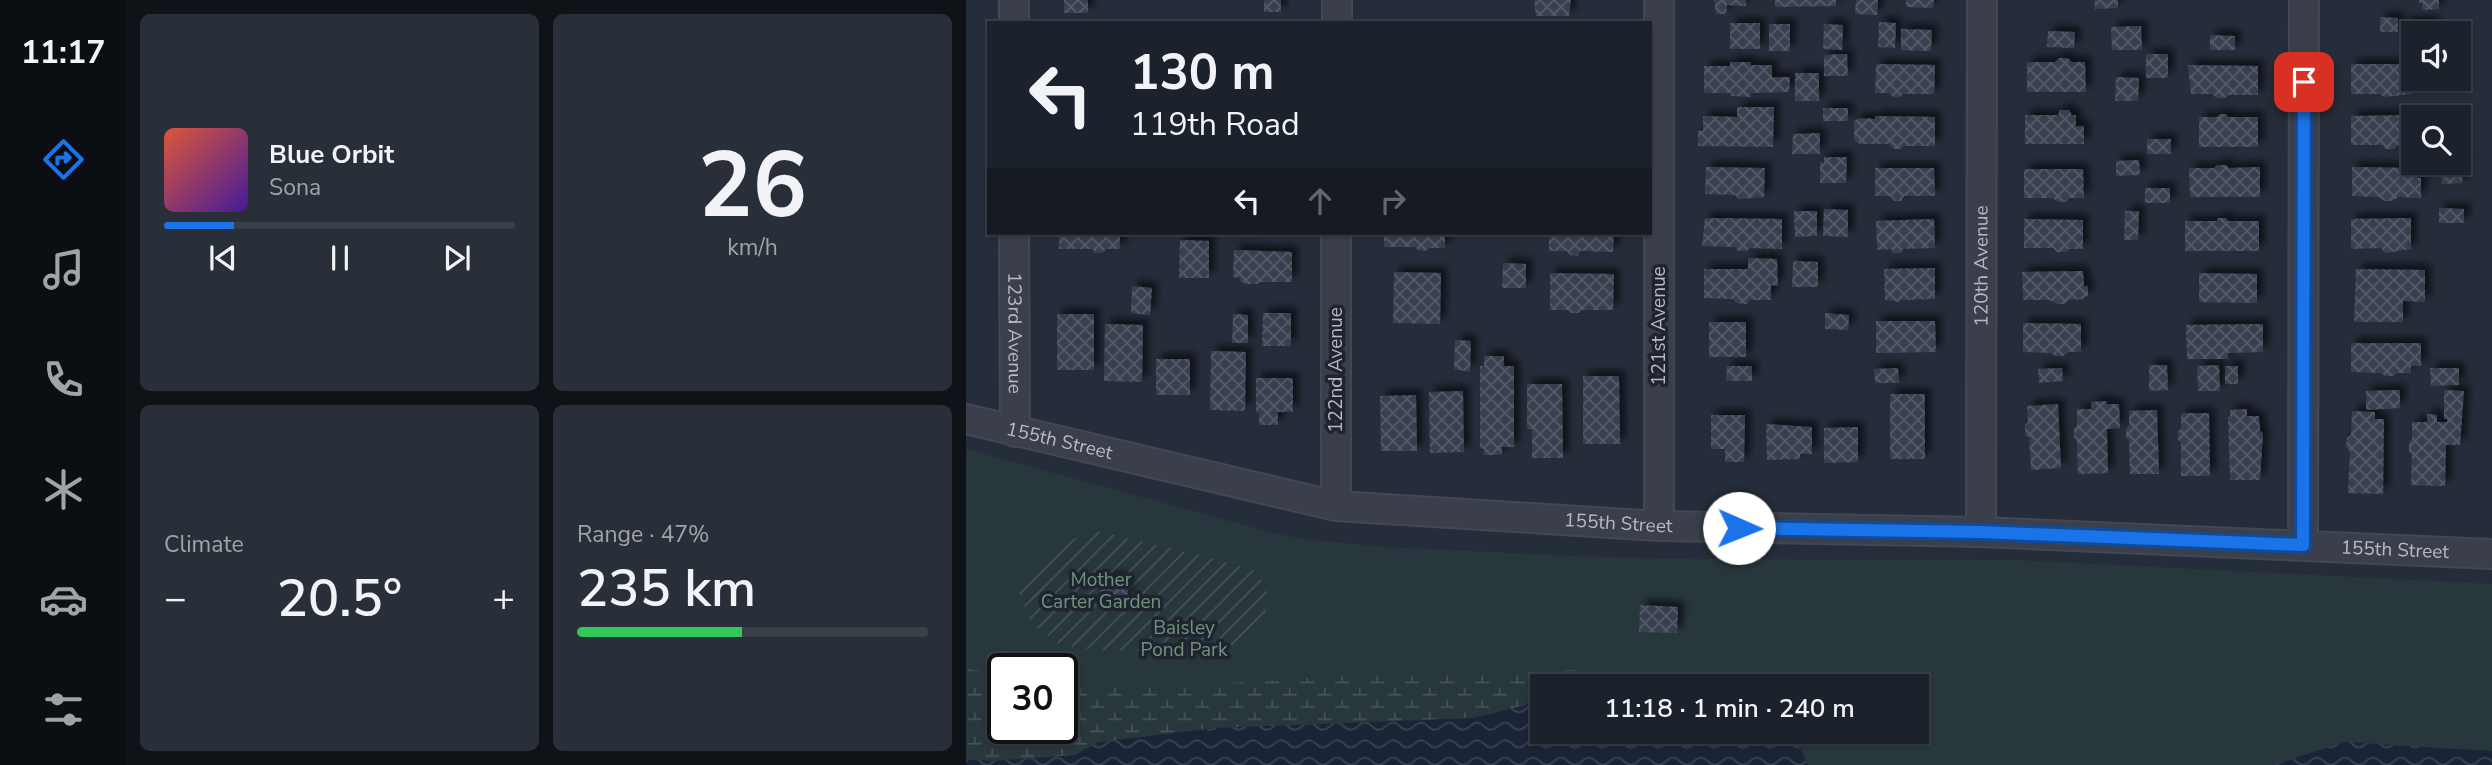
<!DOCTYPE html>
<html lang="en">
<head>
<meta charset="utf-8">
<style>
  :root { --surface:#1c222c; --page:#292f38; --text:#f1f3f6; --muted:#a0a4a9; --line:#3a3f48; --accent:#1a73e8 }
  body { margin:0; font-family:"Nunito Sans",sans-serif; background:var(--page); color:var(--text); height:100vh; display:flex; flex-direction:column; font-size:26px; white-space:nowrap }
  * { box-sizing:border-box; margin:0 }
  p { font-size:23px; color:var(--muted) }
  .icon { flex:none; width:38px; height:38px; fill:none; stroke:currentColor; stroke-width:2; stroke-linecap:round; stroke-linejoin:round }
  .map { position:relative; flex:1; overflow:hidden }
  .panel { display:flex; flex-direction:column; gap:14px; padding:14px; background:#0f1318; width:840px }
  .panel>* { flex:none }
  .top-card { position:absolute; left:21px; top:21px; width:665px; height:214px; border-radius:0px; box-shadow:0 2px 5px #0004,0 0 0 2px var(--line); background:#1c222c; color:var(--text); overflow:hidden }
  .fabs { position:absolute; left:1435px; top:21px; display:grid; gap:14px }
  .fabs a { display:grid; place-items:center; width:70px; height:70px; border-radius:0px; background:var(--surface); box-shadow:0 2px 5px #0004,0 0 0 2px var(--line); font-size:35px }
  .speed { position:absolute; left:21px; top:653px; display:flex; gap:14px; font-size:35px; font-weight:700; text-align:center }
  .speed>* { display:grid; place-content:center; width:91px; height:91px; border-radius:50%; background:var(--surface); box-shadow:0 2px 5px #0004,0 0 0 2px var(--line); line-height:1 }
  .speed .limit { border:4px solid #111; border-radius:10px; background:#fff; color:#111 }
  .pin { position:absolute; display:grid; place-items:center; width:60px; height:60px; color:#fff; margin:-30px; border-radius:14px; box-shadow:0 4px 10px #0006 }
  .me { position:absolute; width:77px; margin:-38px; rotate:91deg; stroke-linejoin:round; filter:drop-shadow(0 0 5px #0008) }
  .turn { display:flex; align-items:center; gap:24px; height:147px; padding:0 28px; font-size:32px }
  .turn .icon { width:91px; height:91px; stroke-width:2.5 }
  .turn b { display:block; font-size:49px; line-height:60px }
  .lanes { display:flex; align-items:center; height:66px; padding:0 28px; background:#0003; justify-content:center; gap:35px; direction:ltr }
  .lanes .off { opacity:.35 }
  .big { font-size:52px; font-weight:600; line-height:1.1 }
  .panel .tile { flex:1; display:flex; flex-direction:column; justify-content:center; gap:10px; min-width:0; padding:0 24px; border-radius:10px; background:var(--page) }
  .panel .dial { align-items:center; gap:0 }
  .dial b { font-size:91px; line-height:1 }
  .song { display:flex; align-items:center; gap:21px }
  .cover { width:84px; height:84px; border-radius:10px; background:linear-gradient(135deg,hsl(10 70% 55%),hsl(260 70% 35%)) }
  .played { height:7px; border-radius:4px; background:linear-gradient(90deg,var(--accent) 20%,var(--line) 20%) }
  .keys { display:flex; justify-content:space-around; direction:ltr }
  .heat { display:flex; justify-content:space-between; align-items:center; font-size:38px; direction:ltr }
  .charge { height:10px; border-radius:5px; background:linear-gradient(90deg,#34c759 47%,var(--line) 0) }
  .panel .tiles { flex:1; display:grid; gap:14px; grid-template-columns:repeat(2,1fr) }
  .trip { position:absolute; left:564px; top:674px; width:399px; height:70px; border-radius:0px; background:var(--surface); box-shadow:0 2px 5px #0004,0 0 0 2px var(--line); font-weight:600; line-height:70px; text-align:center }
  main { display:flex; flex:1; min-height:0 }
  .tab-bar { display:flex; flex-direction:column; width:126px; justify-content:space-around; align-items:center; background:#0b0e12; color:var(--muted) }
  .tab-bar .icon { width:49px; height:49px }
  .tab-bar .selected { color:var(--accent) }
  .tab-bar b { font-size:32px; color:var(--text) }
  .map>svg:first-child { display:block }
</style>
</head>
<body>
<main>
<nav class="tab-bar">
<b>11:17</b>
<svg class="icon selected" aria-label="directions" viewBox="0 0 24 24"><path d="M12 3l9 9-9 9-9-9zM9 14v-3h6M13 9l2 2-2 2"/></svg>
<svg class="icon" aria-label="music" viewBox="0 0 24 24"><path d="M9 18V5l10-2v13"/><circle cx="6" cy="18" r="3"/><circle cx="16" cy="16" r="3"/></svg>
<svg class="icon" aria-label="phone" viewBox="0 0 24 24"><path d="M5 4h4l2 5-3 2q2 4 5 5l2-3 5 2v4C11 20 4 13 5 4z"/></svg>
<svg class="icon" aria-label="climate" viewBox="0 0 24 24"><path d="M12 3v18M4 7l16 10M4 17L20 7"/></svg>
<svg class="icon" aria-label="car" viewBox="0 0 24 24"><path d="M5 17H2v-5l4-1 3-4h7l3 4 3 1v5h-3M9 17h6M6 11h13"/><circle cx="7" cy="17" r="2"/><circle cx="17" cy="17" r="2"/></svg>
<svg class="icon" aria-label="filters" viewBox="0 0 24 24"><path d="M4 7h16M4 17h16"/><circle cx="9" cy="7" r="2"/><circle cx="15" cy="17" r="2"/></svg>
</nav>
<section class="panel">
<div class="tiles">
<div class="tile">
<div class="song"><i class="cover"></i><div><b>Blue Orbit</b><p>Sona</p></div></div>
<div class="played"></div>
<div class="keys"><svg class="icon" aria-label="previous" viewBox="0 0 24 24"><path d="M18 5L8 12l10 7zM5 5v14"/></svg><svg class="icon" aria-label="pause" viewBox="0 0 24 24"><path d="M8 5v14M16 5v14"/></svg><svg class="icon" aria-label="next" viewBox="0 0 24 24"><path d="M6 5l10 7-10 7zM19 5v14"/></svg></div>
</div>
<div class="tile dial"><b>26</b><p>km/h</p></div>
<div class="tile"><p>Climate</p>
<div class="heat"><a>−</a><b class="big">20.5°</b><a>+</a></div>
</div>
<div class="tile"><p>Range · 47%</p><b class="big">235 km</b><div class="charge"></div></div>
</div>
</section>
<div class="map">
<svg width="1526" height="765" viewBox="0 0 1526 765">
  <defs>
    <pattern id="wetland-marsh" width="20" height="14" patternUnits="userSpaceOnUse" patternTransform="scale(1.75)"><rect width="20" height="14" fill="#28373b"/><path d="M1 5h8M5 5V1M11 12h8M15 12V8" fill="none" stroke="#455256"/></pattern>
    <pattern id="garden-furrows" width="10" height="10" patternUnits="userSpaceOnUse" patternTransform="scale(1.75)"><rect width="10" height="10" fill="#28373b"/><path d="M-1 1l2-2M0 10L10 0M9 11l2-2" fill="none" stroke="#455256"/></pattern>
    <pattern id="water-waves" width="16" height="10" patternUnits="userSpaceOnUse" patternTransform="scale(1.75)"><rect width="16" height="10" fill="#1b2437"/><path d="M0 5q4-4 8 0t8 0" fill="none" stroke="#3a4252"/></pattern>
    <pattern id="building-cross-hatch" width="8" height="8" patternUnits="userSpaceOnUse" patternTransform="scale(1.75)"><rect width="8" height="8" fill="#394150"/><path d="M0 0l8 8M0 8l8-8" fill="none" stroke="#535a68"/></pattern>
    <filter id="shadow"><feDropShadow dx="6" dy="-6" stdDeviation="3.5" flood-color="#0009"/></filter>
  </defs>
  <rect width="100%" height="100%" fill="#262d3a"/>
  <!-- green -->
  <path fill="#28373b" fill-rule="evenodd" d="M0 449 308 533 337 539 420 547 606 556 709 559 1050 560 1526 584V765H0ZM37 668H96V728H37ZM576 686H950V732H576Z"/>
  <!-- wetland -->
  <path fill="url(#wetland-marsh)" d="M0 668 37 677V728H96V683L147 688 266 683 358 677 616 670 623 686H576V701L507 718 250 728 133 742 109 755 25 761 0 759Z"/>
  <!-- garden -->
  <path fill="url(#garden-furrows)" d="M131 531 238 556 290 571 301 590 299 620 278 644 254 651 230 653 128 650 94 645 65 623 52 590 77 562 104 540Z"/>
  <!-- water -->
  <path fill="url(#water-waves)" d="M576 701V732H827L842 765H0V759L25 761 109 755 132 742 250 728 507 718Z
    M1378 742 1526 751V765H1308Z"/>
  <!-- building -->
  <path fill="url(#building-cross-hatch)" filter="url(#shadow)" d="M98 0H122V13H98Z
    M298 0H315V12H298Z
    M568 0H605L603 16H570Z
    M748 0H780V6L761 5 760 14H750Z
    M809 0H870V6L809 7Z
    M890 0H912L911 15 889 14Z
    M940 0H968L967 8 940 7Z
    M1128 0H1152V8L1129 9Z
    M1453 0H1473V9L1456 10V2L1453 3Z
    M1414 17 1432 18V32H1414Z
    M913 22 930 23 929 48 912 47Z
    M1437 22H1469V33H1447V51H1437Z
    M764 23H794V49H764Z
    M803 24H824V51H803Z
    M858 24 877 25 876 50 857 49Z
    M1175 26 1176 50H1146L1145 27Z
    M935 29 966 30 965 51 935 50Z
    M1082 31 1109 32 1108 48 1081 47Z
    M1244 35 1269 36V50H1244Z
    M881 54 882 76H858V55Z
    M1180 54H1202V78H1180Z
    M1093 58H1101L1106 62H1119L1120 92H1061V62H1089Z
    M764 62H785V65H806V77H824L823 92 785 93V97L765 96V93H738V66H764Z
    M910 64 969 65 968 94H936L935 97H927L923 93H909Z
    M1385 64H1445V94L1418 97 1414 94H1385Z
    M1222 65 1292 66V95H1262L1259 98H1250L1247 94H1225Z
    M829 73H853V101H829Z
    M1150 77 1173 78 1172 101H1149Z
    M771 107H808L807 147 732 146V131H737V116L771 117Z
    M857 108H882V121H857Z
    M1094 110H1103L1106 115H1110V126H1118V144H1059V115H1092Z
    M1254 114H1260L1262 117H1292V147H1233V117H1251Z
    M1444 115V144L1432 145 1428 149H1420L1416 145H1385V116Z
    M909 116 969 117V146H938L935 149H928L923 144H894L888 140V121L894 118 909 119Z
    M854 133V154H826L827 134Z
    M1181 139H1205V154H1181Z
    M858 157H881L880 183H854V162L858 163Z
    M1493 158H1499L1496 183 1476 184 1474 163H1493Z
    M1173 160 1174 175 1150 176V161Z
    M1251 165H1260L1263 168 1294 167V197H1224L1223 168H1248Z
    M740 167 799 168 798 197 773 199 769 195 739 194Z
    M1386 167 1445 168V177L1455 178V198L1433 197 1426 201H1419L1413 197 1386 196Z
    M909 168H968L969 196H938L935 201H928L924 196H909Z
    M1058 169H1117L1118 198H1103L1100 202H1092L1087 198H1058Z
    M1179 188H1204V203H1179Z
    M1473 208 1498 209V223H1473Z
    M858 209 882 210V237L857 236Z
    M828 211H851V236L829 237Z
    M1159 211H1173L1172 240H1158Z
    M739 218 816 219V249L784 248 781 251H772L769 247 736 246Z
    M1252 218H1260L1262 221H1293V251H1219V221H1251Z
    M1445 218V249L1419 253 1415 248 1385 249V219Z
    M968 219 969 248 937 249 935 253H927L925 249 911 250 910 221Z
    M1058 219 1117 220V249H1103L1101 252H1091L1087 248H1058Z
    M93 233H154V249H140L137 253H129L126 249H93Z
    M418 233H479V248H464L460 251 452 250 449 247H418Z
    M583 233H648L647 252 614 251 612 256 604 255 601 251H583Z
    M214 240 243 241V278H213Z
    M268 250 326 252V282H294L291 284H280L274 281V278L267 277Z
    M782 258 811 259 812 286 805 285V300H784L781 304 770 303 767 299 738 298V269H782Z
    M827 261 852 262V287H826Z
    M537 263 560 264V288H536Z
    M969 268V299L935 300 933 302 919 300 918 269Z
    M1390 269 1459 270V302L1437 301V322H1388Z
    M1117 271 1118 286H1122V296L1118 297V299L1103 300 1098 304H1091L1084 300H1057L1056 272Z
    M428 272 475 273 474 324 427 323Z
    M584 273 648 274 647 310H615L613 313H604L602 310H584Z
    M1233 273 1291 274V303L1233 302Z
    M166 286 186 288 184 315 165 313Z
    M297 313H325V346H296Z
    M859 313 883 315 882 330 859 329Z
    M91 314H128V370H91Z
    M267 314 282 315V343H266Z
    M910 321H969L970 352 910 353Z
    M743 322H780V357H743Z
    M1057 323 1115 324V352H1103L1097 356H1089L1085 353 1057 352Z
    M139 324 177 325 176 382 138 381Z
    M1297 324V352L1262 353V359H1221L1220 325Z
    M489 340 505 341 504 372 488 369Z
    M1385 343H1455V366H1445V373H1432L1427 376H1419L1415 373 1385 372Z
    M245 351 280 352 279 411 244 410Z
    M518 356H538V366H548V447H536V455H517L518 449 514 448V366H518Z
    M190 359H224V395H190Z
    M1183 365H1201L1202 390 1183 391Z
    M1253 365 1254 391H1232L1231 366Z
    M761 366H786V381H760Z
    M1259 366H1272V384H1259Z
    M932 368 933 383H909L908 369Z
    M1096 368 1097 381 1073 383 1072 369Z
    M1464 368H1493V385L1465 386Z
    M617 376H653L654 444H617Z
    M290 378H327V412H312V425H293V412L290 413Z
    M561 384H596L597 458H566V429H561Z
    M1434 390V408L1400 410V391Z
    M1478 390 1498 391 1494 445H1480L1479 486 1445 485 1446 454 1443 452V442L1446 440V422H1461V414L1471 415V422H1481V419H1478Z
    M497 391 498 452 464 453 463 392Z
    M924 394H959V459H924Z
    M450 395 451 451H415L414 396Z
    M1140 401 1141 404H1153L1154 428 1141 429 1142 473 1112 474 1111 440 1108 437V428L1111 426V409H1125V402Z
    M1092 404 1095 468 1065 470 1063 437 1059 435V425L1062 422 1061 406Z
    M1281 409V416H1293L1294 431 1297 433 1294 480H1264L1262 417H1264V410Z
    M1191 410 1193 474H1164L1163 440 1160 438V428L1163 426V411Z
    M1386 411 1409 412V419H1418L1417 494 1382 493 1384 451 1380 447 1381 438 1385 435Z
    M1215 413H1243L1244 476H1215V443L1212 440V431L1215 429Z
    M745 415H779L778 462H759V449H745Z
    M800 424 846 427V454H834V459L801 460Z
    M892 427V462L858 463V428Z
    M134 591a14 14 0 1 1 28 0a14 14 0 1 1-28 0Z
    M674 605 712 607 711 633 673 632Z"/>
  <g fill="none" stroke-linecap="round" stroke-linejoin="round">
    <defs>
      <g id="minor">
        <path d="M48 0V23"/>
        <path d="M371 23V0"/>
        <path id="s1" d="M48 233 49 432"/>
        <path id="s2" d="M0 419 370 506 693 526 1015 532 1526 554"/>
        <path d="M370 506V233"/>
        <path d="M693 526V0"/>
        <path id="s3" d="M1015 532 1016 0"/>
        <path d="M1337 545 1338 0"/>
      </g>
    </defs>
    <!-- minor casing -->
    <use href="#minor" stroke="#434854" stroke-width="32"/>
    <!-- minor -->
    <use href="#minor" stroke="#3a3f4b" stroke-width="28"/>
  </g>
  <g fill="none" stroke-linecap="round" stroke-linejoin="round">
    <defs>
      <path id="route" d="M773 528 1015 532 1337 545 1338 82"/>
    </defs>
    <!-- route casing -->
    <use href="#route" stroke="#114b97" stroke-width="18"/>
    <!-- route -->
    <use href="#route" stroke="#1a73e8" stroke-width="12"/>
  </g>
  <g text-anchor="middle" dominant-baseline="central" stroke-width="7" stroke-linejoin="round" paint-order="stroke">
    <!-- street labels -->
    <g font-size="19" fill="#b6bac6" stroke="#1f2430">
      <text stroke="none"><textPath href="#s3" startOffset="266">120th Avenue</textPath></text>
      <text transform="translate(693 326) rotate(-90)">121st Avenue</text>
      <text stroke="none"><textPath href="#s1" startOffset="100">123rd Avenue</textPath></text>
      <text transform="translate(370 370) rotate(-90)">122nd Avenue</text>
      <text stroke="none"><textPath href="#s2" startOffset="96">155th Street</textPath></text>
      <text stroke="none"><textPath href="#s2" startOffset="663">155th Street</textPath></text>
      <text stroke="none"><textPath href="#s2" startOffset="1440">155th Street</textPath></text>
    </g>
    <!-- park labels -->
    <g font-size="19" fill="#70947b" stroke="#1f2430">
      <text x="135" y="580">Mother<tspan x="135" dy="22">Carter Garden</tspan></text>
      <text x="218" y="628">Baisley<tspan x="218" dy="22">Pond Park</tspan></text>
    </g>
  </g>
</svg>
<div class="fabs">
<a><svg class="icon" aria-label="sound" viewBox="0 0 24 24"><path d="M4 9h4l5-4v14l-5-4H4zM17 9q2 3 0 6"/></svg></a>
<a><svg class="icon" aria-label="search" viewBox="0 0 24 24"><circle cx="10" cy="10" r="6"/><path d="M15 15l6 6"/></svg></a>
</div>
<div class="speed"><div class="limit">30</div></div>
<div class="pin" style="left:1338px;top:82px;background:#d93025"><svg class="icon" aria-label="arrive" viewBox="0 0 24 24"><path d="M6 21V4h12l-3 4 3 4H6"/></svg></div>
<svg class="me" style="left:773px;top:528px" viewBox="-20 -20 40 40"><circle r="19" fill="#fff"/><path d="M0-13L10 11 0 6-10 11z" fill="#1a73e8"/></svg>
<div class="trip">11:18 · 1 min · 240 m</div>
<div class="top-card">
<div class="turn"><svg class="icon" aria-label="left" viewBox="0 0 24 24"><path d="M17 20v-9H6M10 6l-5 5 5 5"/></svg><div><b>130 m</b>119th Road</div></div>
<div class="lanes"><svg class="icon" aria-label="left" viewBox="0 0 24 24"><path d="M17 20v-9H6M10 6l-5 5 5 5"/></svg><svg class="icon off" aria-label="ahead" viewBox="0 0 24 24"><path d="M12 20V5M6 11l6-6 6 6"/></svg><svg class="icon off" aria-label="right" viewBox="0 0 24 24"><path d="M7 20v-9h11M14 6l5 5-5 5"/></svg></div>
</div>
</div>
</main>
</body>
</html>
